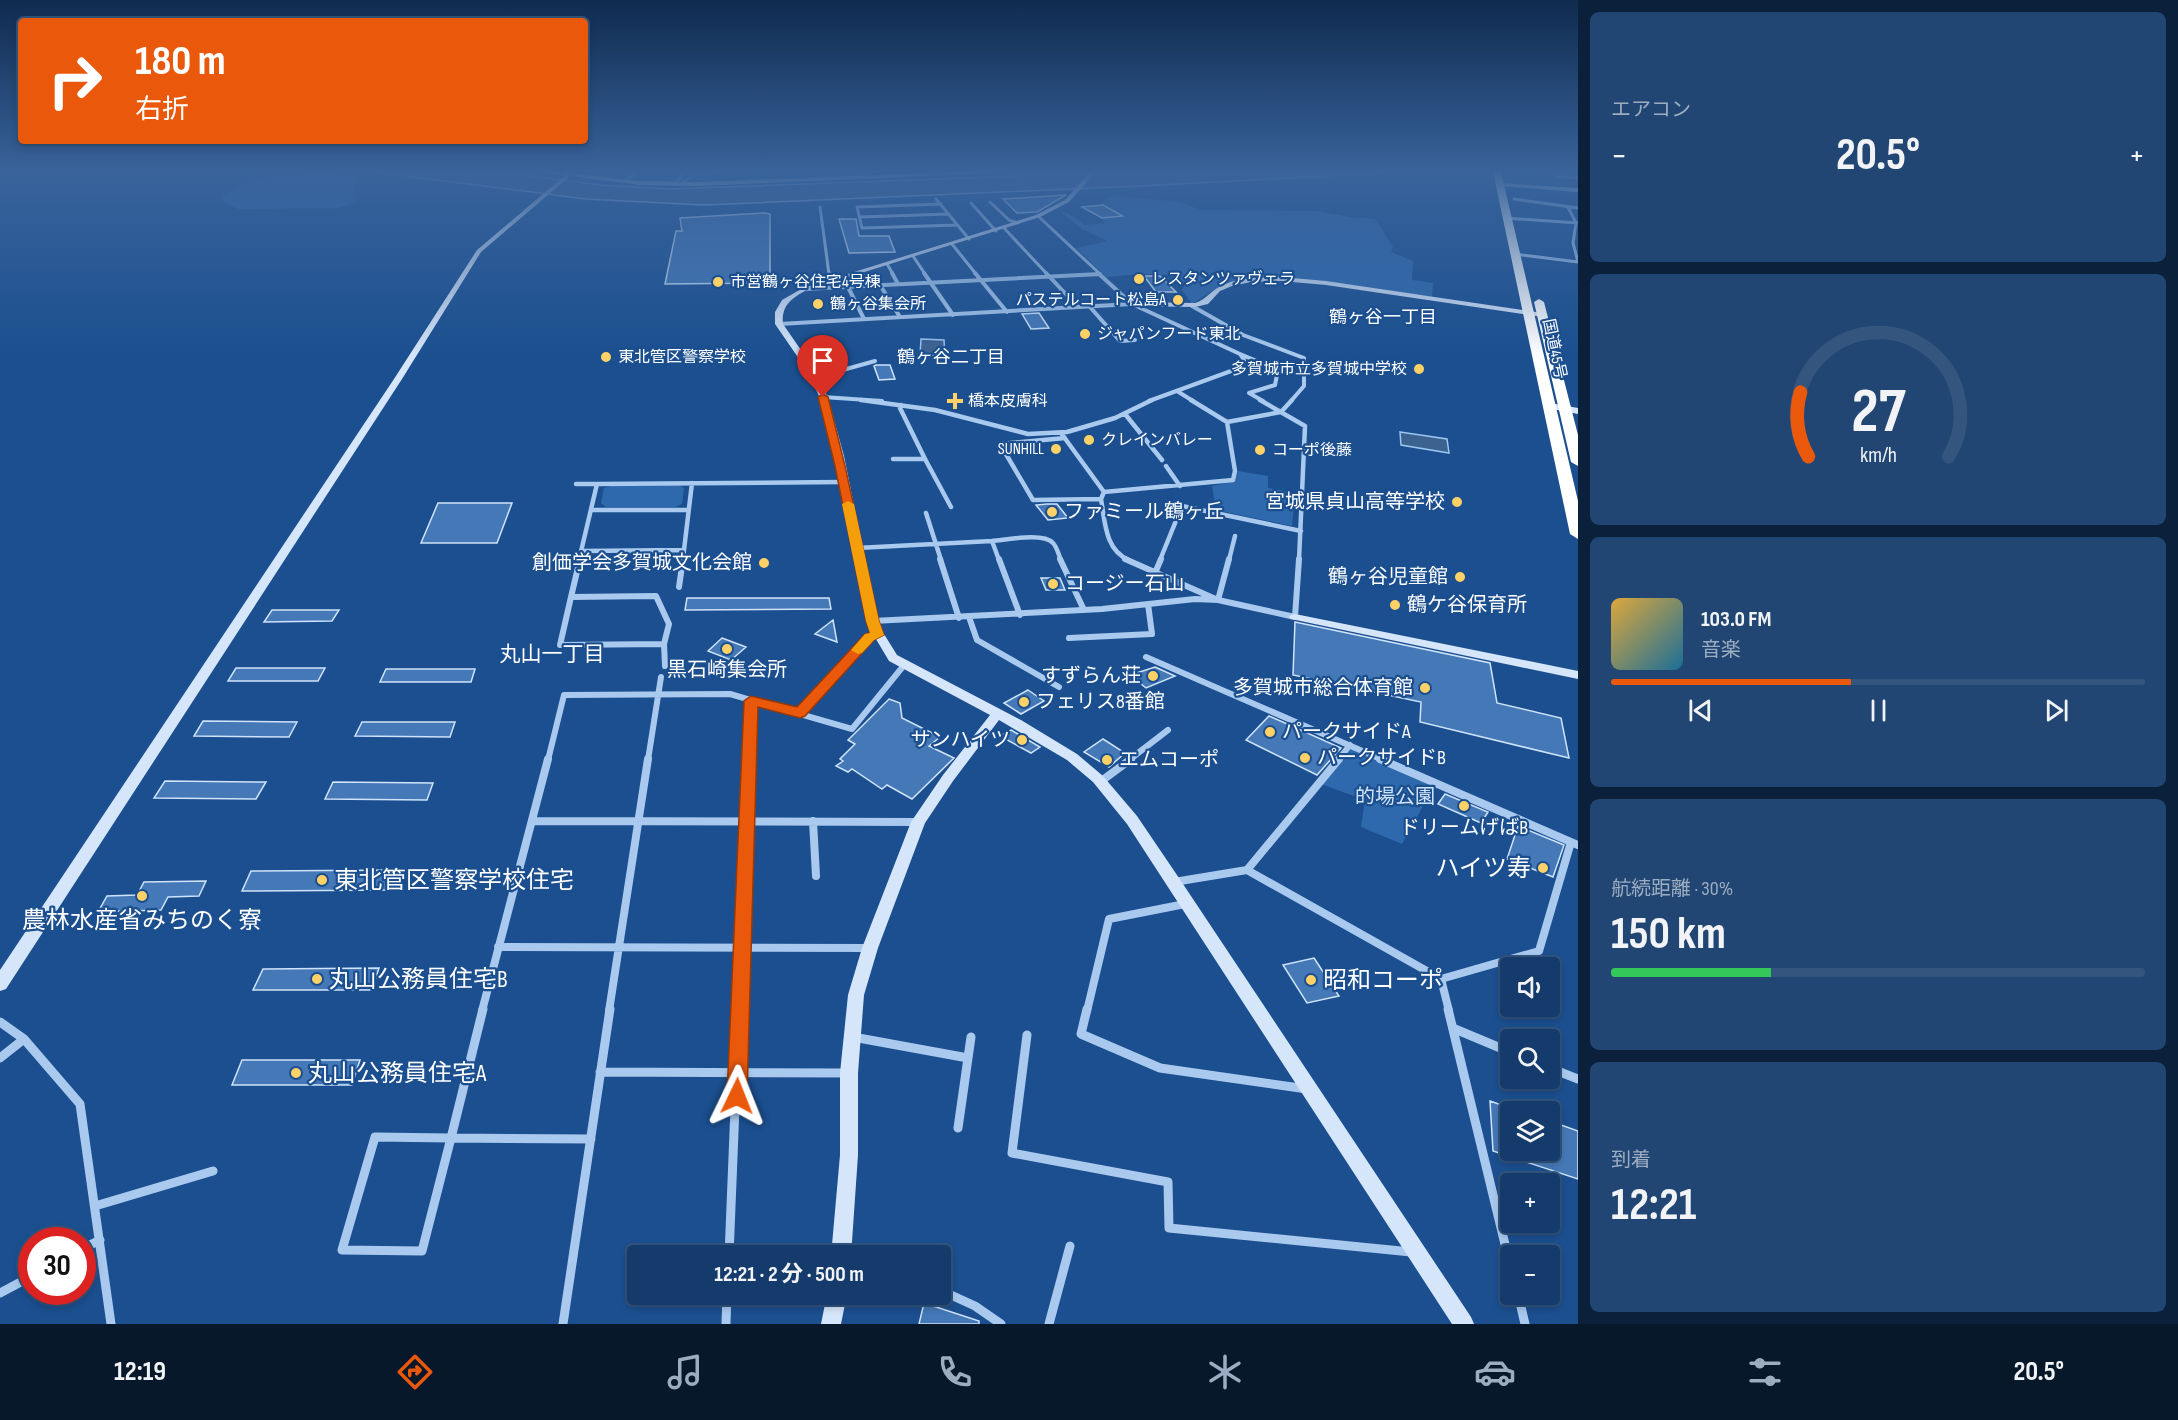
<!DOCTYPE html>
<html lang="ja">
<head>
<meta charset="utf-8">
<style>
  :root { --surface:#143b6b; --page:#214673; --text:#f1f3f6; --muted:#9dadc1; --line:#33557e; --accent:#ea580c }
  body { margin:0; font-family:"Sofia Sans Condensed","Noto Sans JP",sans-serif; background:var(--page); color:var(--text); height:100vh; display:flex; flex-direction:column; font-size:22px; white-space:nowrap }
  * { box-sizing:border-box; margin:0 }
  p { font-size:20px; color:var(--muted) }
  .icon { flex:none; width:33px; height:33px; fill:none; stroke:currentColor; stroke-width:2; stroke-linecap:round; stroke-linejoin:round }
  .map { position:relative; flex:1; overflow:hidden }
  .drawer { display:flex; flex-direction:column; gap:12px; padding:12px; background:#0b203b; width:600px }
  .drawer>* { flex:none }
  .hud { position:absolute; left:18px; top:18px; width:570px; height:126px; border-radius:6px; box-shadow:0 3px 9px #0003,0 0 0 2px var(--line); background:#ea580c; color:#fff; overflow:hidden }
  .buttons { position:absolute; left:1500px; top:957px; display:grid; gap:12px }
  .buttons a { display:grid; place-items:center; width:60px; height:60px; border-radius:6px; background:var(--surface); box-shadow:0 3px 9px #0003,0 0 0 2px var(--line); font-size:30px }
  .speed { position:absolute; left:18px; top:1227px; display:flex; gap:12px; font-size:30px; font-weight:700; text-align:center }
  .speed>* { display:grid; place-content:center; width:78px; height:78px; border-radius:50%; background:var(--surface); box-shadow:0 3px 9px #0003,0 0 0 2px var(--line); line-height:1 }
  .speed .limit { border:9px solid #d22; background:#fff; color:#111 }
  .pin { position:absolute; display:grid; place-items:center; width:51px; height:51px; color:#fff; margin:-62px -26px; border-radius:50% 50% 50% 0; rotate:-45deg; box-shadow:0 0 6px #0007 }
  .pin .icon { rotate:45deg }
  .me { position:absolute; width:66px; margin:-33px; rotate:2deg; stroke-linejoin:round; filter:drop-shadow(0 0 4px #0008) }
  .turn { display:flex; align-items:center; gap:21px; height:126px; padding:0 18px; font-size:27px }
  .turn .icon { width:78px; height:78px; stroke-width:2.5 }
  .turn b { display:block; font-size:42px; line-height:51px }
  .big { font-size:45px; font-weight:700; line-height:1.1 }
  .drawer .card { flex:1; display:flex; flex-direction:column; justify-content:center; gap:9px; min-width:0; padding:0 21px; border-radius:9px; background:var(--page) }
  .drawer .dial { align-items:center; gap:0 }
  .dial svg { height:156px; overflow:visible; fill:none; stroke:var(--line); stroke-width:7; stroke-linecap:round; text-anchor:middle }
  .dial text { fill:var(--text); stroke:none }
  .song { display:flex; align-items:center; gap:18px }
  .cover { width:72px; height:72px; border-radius:9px; background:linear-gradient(135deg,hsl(40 70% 55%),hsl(200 70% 35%)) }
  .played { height:6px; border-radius:3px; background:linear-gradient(90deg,var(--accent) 45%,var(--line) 45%) }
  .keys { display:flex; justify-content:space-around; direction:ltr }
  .heat { display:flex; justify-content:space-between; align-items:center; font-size:33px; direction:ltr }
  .charge { height:9px; border-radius:4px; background:linear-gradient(90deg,#34c759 30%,var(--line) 0) }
  .trip { position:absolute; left:627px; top:1245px; width:324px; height:60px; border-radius:6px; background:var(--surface); box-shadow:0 3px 9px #0003,0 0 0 2px var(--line); font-weight:700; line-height:60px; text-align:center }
  .tabs { display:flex; height:96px; justify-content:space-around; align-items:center; background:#08182b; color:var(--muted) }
  .tabs .icon { width:42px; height:42px }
  .tabs .on { color:var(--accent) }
  .tabs b { font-size:27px; color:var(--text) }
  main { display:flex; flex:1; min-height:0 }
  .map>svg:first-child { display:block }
</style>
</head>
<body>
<main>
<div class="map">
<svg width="1578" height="1324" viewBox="0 0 1578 1324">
  <rect width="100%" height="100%" fill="#1b4f8f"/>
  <!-- green -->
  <path fill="#2e69ad" d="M305 172H336L354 175 356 202 337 208 238 209 225 203 222 196C248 179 275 176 305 172Z
    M1116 194 1127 197 1180 202 1201 210 1315 211 1350 217 1375 219 1393 247 1391 252 1413 261 1412 280 1433 283 1432 297 1276 278H1250L1220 286 1192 304 1182 290 1185 284C1168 268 1129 276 1106 277L1076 248 1107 241 1082 229 1062 213 1066 212 1085 225 1105 223 1101 219 1125 216 1102 202Z
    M1238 471 1268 476V488L1295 493 1292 526 1216 510 1212 486 1235 481Z
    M679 485 684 488 682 504 675 507H606L601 503 604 488 611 486Z
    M1350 745 1436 783 1402 844 1361 827 1365 800 1318 783Z"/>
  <!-- water -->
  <path fill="#3c6290" stroke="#9cc4f0" stroke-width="1.5" d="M373 172H499L600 185 670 189 1125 172H1401L1141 186 704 205 586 199Z
    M921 339 944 340 945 356 920 355Z
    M1400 432 1447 439 1449 453 1401 445Z"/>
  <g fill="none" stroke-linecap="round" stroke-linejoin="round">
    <!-- stream -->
    <path stroke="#9cc4f0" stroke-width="2" d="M684 181 693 176 722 172"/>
  </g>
  <!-- building -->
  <path fill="#4478b7" stroke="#cfe3fa" stroke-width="1.5" d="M1066 195 1037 212 1017 213 1003 199Z
    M1103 205 1123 216 1102 218 1082 207Z
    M765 213 770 214V283L665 284 676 231H682L680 218Z
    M839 219H856L859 236H889L895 252 849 253Z
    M1144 276H1160L1176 292H1156Z
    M1039 313 1049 328 1031 329 1022 314Z
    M876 365H890L895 379 879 380 874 366Z
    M438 503H512L497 543H421Z
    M1047 504H1057L1068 518 1048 520 1036 505Z
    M1041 578H1060L1065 590H1046Z
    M687 598H829L831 609 685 610Z
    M272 610H339L332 621 264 622Z
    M833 620 837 642 815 634Z
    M1295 622 1490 663 1497 703 1561 718 1569 758 1420 722 1421 702 1293 675Z
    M722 638 746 647 731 660 708 651Z
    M1155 667 1175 676 1146 688 1130 675Z
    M236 668H325L318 681H228Z
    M386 669H475L471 682H380Z
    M1028 690 1044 701 1021 714 1004 703Z
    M889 699 900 703 902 718 940 737 929 746 954 758 912 799 887 785 882 789 852 769 848 772 836 766 843 761 840 759 855 744 848 740Z
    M1269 716 1341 748 1317 775 1246 740Z
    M203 721 297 722 289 737 194 736Z
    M362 722H455L450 737 355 736Z
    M1011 730 1040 747 1031 753 1000 736Z
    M1103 739 1125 753 1109 767 1084 752Z
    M165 781 266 782 256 799 154 798Z
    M333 782 433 783 427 800 325 799Z
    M1445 794 1488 812 1481 823 1438 804Z
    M1518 826 1564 845 1553 877 1507 859Z
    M401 870 395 890 242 891 251 871Z
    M206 881 199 896 168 897 161 910 98 912 107 896 137 895 144 882Z
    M1314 958 1339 996 1307 1003 1283 965Z
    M379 968 372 990H253L263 969Z
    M242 1060H360L352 1085H232Z
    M1490 1101 1510 1108V1150H1550V1121L1578 1131V1179L1493 1151Z
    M924 1303 979 1321V1324H919Z"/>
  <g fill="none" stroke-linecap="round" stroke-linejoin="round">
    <!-- street-far5 -->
    <path stroke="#a9c9ee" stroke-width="3" d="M1554 172 1557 176 1578 178
      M625 181 636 172
      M675 184 685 172
      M936 199 969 239
      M1514 199 1578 208
      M990 202 1009 220 1018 223
      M971 203 996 231
      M941 204 857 207 862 228 957 225
      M820 207 829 274
      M1568 207 1576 223 1573 243 1578 262
      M1038 216 1100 274
      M859 217 949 214
      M1506 218 1578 223
      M1004 228 1047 274
      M952 244 976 274
      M1515 254 1578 262
      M913 256 925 274
      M887 264 893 274
      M861 272 862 274
      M1097 274H1100"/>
    <!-- street-far4 -->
    <path stroke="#a9c9ee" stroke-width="4" d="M829 273 830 281
      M861 273 868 286
      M892 273 898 284
      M924 273 953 315
      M975 273 1007 312
      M1046 273 1078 307
      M1098 273 1132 304 1240 354 1244 360 1242 367 1149 401
      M880 285 900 317
      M848 287 864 319
      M805 289 1100 274
      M1192 306 1243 335 1304 358V386L1291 401
      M1090 307 1120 341 1135 340
      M779 324 1132 304
      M1240 354 1278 370 1275 385 1249 393 1263 401
      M814 378 875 361
      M1177 391 1193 401
      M823 397 882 401"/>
    <!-- street-far3 -->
    <path stroke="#a9c9ee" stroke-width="4.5" d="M861 400 935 410 1028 434 1067 432 1115 418 1152 400
      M1260 400 1305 426 1299 560
      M1125 414 1162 460
      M1227 422 1281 412 1292 400
      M1061 433 1104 492 1101 499C1105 522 1105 550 1129 560
      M1065 438 1000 444 1033 500 1101 499
      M893 459H925L900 408 901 405
      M925 459 951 507
      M1166 466 1180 486
      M576 484H597
      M1104 492 1233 480 1235 471 1227 422 1191 400
      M591 510H688
      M926 513 941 560
      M992 541C1006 540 1043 532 1053 543 1057 547 1059 556 1061 560
      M857 548 992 541 999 560
      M582 551 684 550 692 483
      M579 560 597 484 843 482
      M683 560 684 550
      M1160 560 1182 506 1301 531
      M1229 560 1235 536"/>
    <!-- street-far2 -->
    <path stroke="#a9c9ee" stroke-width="6" d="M940 559 959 618
      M999 559 1020 615
      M1060 559 1084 610
      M1125 559 1218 600 1229 559
      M1155 573 1161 559
      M679 587 683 559
      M656 596 669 624 664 644 560 645 571 597Z
      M571 597 580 559
      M969 617 977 640 1059 687
      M873 621 1102 609 1195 599 1218 600 1295 617 1299 559
      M1069 638 1152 634 1148 604
      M664 644 665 666
      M1146 657 1383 760
      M800 713 869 637 878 635
      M548 760 564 695 730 694 852 729 905 664
      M648 760 661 677
      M749 760 751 701
      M1129 760 1168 730
      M1338 760 1350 745"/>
    <!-- street-far1 -->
    <path stroke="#a9c9ee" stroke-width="8" d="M1380 759 1578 845
      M1100 782 1131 759
      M533 821 917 822
      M813 821 816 876
      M1247 870 1339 759
      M1174 882 1247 870 1441 979 1449 1011
      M498 947 869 948
      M1441 979 1539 951 1571 842
      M482 1011 548 759
      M609 1011 648 759
      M739 1011 749 759
      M1087 1011 1109 919 1185 904"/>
    <!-- street -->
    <path stroke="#a9c9ee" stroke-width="9" d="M1087 1009 1081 1034 1160 1068 1307 1089
      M1448 1009 1510 1265
      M0 1022 24 1039 80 1104 111 1324
      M1455 1029 1510 1052
      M1027 1035 1012 1153 1168 1182 1169 1228 1411 1252
      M853 1037 968 1058 958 1128
      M0 1058 24 1039
      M968 1058 971 1037
      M1550 1068 1578 1079
      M600 1072 848 1073
      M375 1137 451 1138 422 1251 342 1250Z
      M451 1138 591 1139
      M451 1138 483 1009
      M95 1206 213 1171
      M82 1249 100 1240
      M729 1256 739 1009
      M940 1290 975 1306 1001 1324
      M0 1293 32 1276
      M1518 1294 1525 1324
      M563 1324 610 1009
      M726 1324 727 1294
      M1049 1324 1070 1246"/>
    <!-- secondary -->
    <path fill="#d6e6fa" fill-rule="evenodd" d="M569 172H575L481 252 402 379 6 989 0 991V970L394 379 477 250Z
      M1090 172H1096L1069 202 1040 217 807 290C792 298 781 305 783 324L814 369 828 398 844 456 875 609 884 634 897 655 1021 720 1077 754 1103 776 1137 816 1179 878 1471 1317 1474 1324H1452L1127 824 1093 782 1067 760 999 720 953 781 925 823 878 948 864 995 858 1073V1155L851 1256H831L840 1155V1073L848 995 862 948 911 822 943 775 990 715 889 661 873 634 864 609 835 456 820 398 806 369 775 324V312L782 300 803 288 1036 215 1065 200Z
      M1498 183 1578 188V192L1500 186Z
      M1281 277 1326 281 1543 313 1547 315 1543 317 1326 285 1281 281 1251 282 1232 286 1220 291 1208 304 1195 307 1132 306 1128 304 1132 302 1195 303C1205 300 1210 292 1219 287 1237 277 1260 278 1281 277Z
      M1550 403 1578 408V414L1547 408 1546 406Z
      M1295 614 1578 671V679L1291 619 1289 617 1291 615Z
      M827 1294H847L841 1324H821Z"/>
    <!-- primary -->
    <path fill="#f0f6ff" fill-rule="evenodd" d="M538 172H560L640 181 699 182 955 172H1014L699 186 640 185Z"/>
    <!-- highway -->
    <path fill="#fff" fill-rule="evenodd" d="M1493 172H1501L1578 501V539L1570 534Z
      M1539 299 1544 302 1578 435V466L1571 462 1534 302Z"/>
  </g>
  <!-- sky -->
  <linearGradient id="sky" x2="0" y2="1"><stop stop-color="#0f2b4f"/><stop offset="0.48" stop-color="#39639b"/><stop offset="1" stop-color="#39639b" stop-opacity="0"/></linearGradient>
  <rect width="1578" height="357" fill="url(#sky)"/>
  <!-- route -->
  <path fill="#ea580c" stroke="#983908" stroke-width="1.5" d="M823 394 828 397 845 466 879 621 884 635 874 640 805 716 800 718 758 707 747 1096 744 1102 737 1105 730 1102 727 1096 744 701 751 696 797 707 865 634 870 633 866 621 835 466 818 397Z"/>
  <!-- slow -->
  <path fill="#f59e0b" d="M848 501 854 504 879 621 884 635 874 640 862 653 858 654 851 650 865 634 870 633 866 621 842 504Z"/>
  <!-- markers -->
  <g fill="#ffd166" stroke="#1b4f8f" stroke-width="2">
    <circle cx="1139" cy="279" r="6"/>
    <circle cx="718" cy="282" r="6"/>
    <circle cx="1178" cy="300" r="6"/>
    <circle cx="818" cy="304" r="6"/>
    <circle cx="1085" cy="334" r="6"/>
    <circle cx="606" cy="357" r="6"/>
    <circle cx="1419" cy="369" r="6"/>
    <path d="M952 392h6v6h6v6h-6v6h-6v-6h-6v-6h6z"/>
    <circle cx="1089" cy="440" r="6"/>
    <circle cx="1056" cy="449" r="6"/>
    <circle cx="1260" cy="450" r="6"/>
    <circle cx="1457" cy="502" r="6"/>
    <circle cx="1052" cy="512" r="6"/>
    <circle cx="764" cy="563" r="6"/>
    <circle cx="1460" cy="577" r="6"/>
    <circle cx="1053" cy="584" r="6"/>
    <circle cx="1395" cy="605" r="6"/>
    <circle cx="727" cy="649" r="6"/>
    <circle cx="1153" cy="676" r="6"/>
    <circle cx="1425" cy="688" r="6"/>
    <circle cx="1024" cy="702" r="6"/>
    <circle cx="1270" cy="732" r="6"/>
    <circle cx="1022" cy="740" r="6"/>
    <circle cx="1305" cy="758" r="6"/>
    <circle cx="1107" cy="760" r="6"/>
    <circle cx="1464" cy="806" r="6"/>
    <circle cx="1543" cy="868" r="6"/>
    <circle cx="322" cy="880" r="6"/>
    <circle cx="142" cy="896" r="6"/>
    <circle cx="317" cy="979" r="6"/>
    <circle cx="1311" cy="980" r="6"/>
    <circle cx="296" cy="1073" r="6"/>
  </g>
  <g text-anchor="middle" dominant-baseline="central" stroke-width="4.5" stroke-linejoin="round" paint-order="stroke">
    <!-- far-poi labels -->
    <g font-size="16" fill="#fff" stroke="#1b4f8f" text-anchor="start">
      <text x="1151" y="279">レスタンツァヴェラ</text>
      <text x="730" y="282">市営鶴ヶ谷住宅4号棟</text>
      <text x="1166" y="300" text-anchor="end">パステルコート松島A</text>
      <text x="830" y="304">鶴ヶ谷集会所</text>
      <text x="1097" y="334">ジャパンフード東北</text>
      <text x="618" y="357">東北管区警察学校</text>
      <text x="1407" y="369" text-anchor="end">多賀城市立多賀城中学校</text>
      <text x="968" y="401">橋本皮膚科</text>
      <text x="1101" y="440">クレインバレー</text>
      <text x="1044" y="449" text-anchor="end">SUNHILL</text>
      <text x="1272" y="450">コーポ後藤</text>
    </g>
    <!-- far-street labels -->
    <g font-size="16" fill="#fff" stroke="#1b4f8f">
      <text transform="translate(1554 349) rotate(78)">国道45号</text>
    </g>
    <!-- far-neighbourhood labels -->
    <g font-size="18" fill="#fff" stroke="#1b4f8f">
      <text x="1383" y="317">鶴ヶ谷一丁目</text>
      <text x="951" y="357">鶴ヶ谷二丁目</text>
    </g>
    <!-- poi labels -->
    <g font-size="20" fill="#fff" stroke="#1b4f8f" text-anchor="start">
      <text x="1445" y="502" text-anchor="end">宮城県貞山高等学校</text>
      <text x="1064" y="512">ファミール鶴ヶ丘</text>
      <text x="752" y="563" text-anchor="end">創価学会多賀城文化会館</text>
      <text x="1448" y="577" text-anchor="end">鶴ヶ谷児童館</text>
      <text x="1065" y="584">コージー石山</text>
      <text x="1407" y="605">鶴ケ谷保育所</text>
      <text x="727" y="670" text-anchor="middle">黒石崎集会所</text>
      <text x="1141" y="676" text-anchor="end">すずらん荘</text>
      <text x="1413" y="688" text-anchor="end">多賀城市総合体育館</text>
      <text x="1036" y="702">フェリス8番館</text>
      <text x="1282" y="732">パークサイドA</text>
      <text x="1010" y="740" text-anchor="end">サンハイツ</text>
      <text x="1317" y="758">パークサイドB</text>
      <text x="1119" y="760">エムコーポ</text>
      <text x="1464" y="828" text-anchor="middle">ドリームげばB</text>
    </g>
    <!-- park labels -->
    <g font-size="20" fill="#cfe3fa" stroke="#1b4f8f">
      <text x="1395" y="797">的場公園</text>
    </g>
    <!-- neighbourhood labels -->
    <g font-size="21" fill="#fff" stroke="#1b4f8f">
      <text x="552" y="654">丸山一丁目</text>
    </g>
    <!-- near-poi labels -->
    <g font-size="24" fill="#fff" stroke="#1b4f8f" text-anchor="start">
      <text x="1531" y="868" text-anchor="end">ハイツ寿</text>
      <text x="334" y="880">東北管区警察学校住宅</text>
      <text x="142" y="920" text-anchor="middle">農林水産省みちのく寮</text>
      <text x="329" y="979">丸山公務員住宅B</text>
      <text x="1323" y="980">昭和コーポ</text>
      <text x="308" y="1073">丸山公務員住宅A</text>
    </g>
  </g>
</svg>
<div class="buttons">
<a><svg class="icon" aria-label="sound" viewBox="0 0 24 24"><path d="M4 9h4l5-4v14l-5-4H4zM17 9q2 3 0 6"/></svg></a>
<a><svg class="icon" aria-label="search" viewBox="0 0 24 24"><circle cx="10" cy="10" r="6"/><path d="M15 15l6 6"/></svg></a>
<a><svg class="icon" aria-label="layers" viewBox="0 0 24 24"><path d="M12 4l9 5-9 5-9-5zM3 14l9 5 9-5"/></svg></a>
<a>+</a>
<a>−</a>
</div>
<div class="speed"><div class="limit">30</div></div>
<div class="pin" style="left:823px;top:397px;background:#d93025"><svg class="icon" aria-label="arrive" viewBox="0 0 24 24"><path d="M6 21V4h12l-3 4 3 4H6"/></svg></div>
<svg class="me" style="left:737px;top:1096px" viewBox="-20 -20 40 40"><path d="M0-17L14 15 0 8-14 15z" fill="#ea580c" stroke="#fff" stroke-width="4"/></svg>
<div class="trip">12:21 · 2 分 · 500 m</div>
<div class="hud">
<div class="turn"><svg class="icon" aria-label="right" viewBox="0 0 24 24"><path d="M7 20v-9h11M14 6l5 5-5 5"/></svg><div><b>180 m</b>右折</div></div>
</div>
</div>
<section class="drawer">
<div class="card"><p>エアコン</p>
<div class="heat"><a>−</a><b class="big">20.5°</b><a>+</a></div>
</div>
<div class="card dial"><svg viewBox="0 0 100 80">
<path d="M14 69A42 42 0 1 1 86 69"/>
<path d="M14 69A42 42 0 0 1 10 36" stroke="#ea580c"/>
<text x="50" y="56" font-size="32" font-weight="700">27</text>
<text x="50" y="72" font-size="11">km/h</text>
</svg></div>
<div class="card">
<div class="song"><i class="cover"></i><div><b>103.0 FM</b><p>音楽</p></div></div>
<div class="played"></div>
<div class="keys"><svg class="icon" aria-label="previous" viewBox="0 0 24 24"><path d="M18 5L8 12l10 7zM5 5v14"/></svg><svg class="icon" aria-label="pause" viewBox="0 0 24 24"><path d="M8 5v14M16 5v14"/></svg><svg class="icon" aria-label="next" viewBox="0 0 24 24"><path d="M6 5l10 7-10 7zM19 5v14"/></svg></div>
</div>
<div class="card"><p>航続距離 · 30%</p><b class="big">150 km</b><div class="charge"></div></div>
<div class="card"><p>到着</p><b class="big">12:21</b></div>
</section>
</main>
<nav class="tabs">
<b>12:19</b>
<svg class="icon on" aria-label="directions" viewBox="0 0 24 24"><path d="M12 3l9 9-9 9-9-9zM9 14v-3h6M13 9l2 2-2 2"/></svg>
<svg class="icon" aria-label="music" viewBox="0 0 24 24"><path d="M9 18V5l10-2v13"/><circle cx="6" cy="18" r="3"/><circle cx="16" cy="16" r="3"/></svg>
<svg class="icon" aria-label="phone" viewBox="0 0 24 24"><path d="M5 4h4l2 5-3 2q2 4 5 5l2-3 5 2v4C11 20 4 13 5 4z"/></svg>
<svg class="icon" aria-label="climate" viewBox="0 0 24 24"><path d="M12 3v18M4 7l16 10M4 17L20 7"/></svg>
<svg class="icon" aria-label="car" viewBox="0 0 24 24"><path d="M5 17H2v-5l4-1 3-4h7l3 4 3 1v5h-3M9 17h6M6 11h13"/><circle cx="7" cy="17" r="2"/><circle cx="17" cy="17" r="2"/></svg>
<svg class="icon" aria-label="filters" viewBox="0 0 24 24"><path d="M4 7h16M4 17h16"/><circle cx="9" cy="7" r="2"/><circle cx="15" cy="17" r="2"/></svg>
<b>20.5°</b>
</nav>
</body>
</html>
